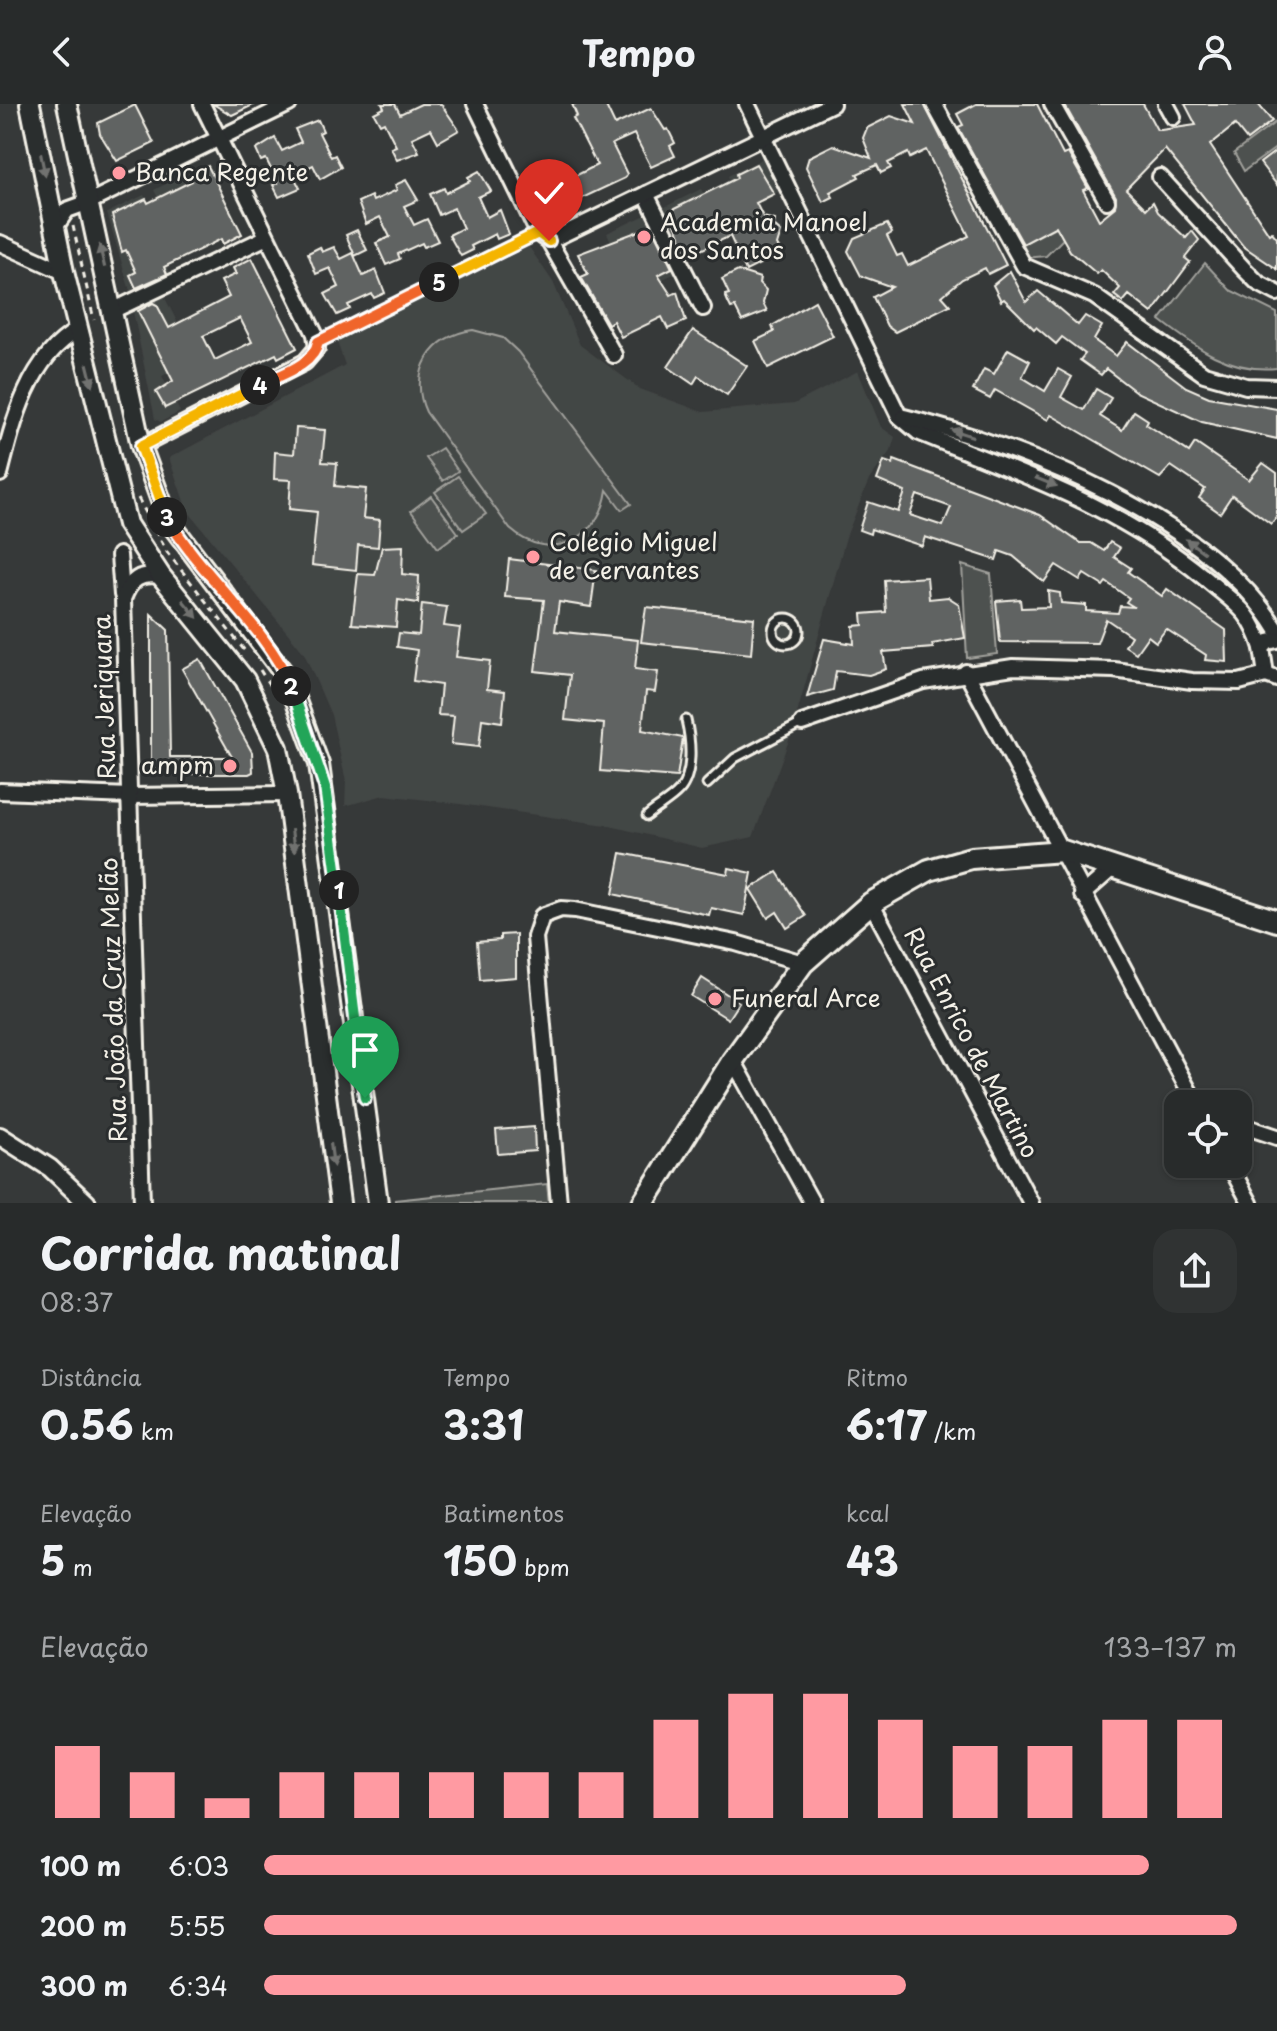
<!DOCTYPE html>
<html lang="pt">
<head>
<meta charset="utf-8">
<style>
  :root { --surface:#282b2b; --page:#303333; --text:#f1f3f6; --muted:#a5a7a9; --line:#444747; --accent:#ff9aa2 }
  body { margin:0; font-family:"Playpen Sans",sans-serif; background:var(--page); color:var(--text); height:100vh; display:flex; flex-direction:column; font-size:30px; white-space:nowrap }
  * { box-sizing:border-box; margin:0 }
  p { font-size:26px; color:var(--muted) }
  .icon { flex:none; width:44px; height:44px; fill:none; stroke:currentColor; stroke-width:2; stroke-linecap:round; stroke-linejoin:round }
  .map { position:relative; height:1099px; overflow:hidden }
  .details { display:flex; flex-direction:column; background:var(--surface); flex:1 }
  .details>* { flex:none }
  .tools { position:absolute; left:1164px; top:986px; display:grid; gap:16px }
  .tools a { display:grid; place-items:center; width:88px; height:88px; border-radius:16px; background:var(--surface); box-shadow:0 2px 6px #0004,0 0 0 2px var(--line); font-size:40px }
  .pin { position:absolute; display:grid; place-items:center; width:68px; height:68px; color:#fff; margin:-82px -34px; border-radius:50% 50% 50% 0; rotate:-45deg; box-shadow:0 0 8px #0007 }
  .pin .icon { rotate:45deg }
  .km { position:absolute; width:40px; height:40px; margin:-20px; border-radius:50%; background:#222; color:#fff; font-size:22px; line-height:40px; text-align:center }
  .round { display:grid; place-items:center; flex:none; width:84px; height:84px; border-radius:24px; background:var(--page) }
  .overview { display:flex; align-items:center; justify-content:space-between; height:136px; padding:0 40px }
  h1 { font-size:44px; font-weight:700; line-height:60px }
  .figures { display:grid; grid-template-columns:repeat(3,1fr); gap:12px; height:136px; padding:8px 40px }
  .figures div { display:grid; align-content:center }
  .figures b { font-size:40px; font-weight:700 }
  .figures small { font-size:22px; font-weight:400 }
  .figures p { font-size:22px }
  .chart { height:224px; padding:16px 40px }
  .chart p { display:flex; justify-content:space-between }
  .chart svg { width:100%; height:144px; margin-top:8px; stroke:var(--accent); stroke-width:6 }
  ul { padding:0 40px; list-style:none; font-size:26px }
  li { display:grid; grid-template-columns:128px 96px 1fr; align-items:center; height:60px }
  li i { height:20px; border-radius:10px; background:var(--accent) }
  header { display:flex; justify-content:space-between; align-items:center; height:104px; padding:0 40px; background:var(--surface); font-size:36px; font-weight:700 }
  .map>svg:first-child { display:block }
  .built { fill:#434645 }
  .green { fill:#4e514f; stroke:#a1a19c; stroke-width:2 }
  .building { fill:#616362; stroke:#f4f1e8; stroke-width:2; fill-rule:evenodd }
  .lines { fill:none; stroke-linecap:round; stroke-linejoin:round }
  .service-casing { stroke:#f4f1e8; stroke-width:13 }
  .minor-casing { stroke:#f4f1e8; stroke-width:20 }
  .tertiary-casing { stroke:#f4f1e8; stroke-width:22 }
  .secondary-casing { stroke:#f4f1e8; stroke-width:24 }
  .primary-casing { stroke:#f4f1e8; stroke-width:26 }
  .path { stroke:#f4f1e8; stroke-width:3; stroke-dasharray:6 6; stroke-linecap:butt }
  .service { stroke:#2a2d2e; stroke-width:7 }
  .minor { stroke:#2a2d2e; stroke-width:14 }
  .tertiary { stroke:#2a2d2e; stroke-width:16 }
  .secondary { stroke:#2a2d2e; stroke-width:18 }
  .primary { stroke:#2a2d2e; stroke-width:20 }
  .oneway { fill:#71726f }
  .split-1-casing { stroke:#fff; stroke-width:16 }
  .split-2-casing { stroke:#fff; stroke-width:16 }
  .split-3-casing { stroke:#fff; stroke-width:16 }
  .split-4-casing { stroke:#fff; stroke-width:16 }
  .split-5-casing { stroke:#fff; stroke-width:16 }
  .split-6-casing { stroke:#fff; stroke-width:16 }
  .split-1 { stroke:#22a559; stroke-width:10 }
  .split-2 { stroke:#22a559; stroke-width:10 }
  .split-3 { stroke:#f0652b; stroke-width:10 }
  .split-4 { stroke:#f5b400; stroke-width:10 }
  .split-5 { stroke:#f0652b; stroke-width:10 }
  .split-6 { stroke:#f5b400; stroke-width:10 }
  .poi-dot { fill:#ff9aa2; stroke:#2a2d2e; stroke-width:3 }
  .labels { text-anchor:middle; stroke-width:6; stroke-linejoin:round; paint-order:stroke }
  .poi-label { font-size:24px; fill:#f4f1e8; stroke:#2a2d2e; text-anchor:start }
  .street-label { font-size:24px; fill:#f4f1e8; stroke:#2a2d2e }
</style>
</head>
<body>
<header><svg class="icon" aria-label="back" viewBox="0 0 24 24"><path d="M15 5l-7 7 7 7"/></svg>Tempo<svg class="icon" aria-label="person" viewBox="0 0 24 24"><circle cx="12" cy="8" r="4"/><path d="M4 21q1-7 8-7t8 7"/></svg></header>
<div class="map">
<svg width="1277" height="1099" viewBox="0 0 1277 1099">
  <rect width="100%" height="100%" fill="#363939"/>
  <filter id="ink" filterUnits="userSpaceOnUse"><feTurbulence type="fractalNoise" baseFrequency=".0125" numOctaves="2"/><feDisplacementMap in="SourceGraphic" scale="16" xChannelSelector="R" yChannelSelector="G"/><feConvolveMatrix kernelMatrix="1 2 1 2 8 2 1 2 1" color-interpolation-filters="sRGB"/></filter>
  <g filter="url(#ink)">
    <g class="built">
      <polygon points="762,55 778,88 745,105 728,72"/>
      <polygon points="181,72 199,110 173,123 154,86"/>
      <polygon points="701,85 718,118 677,138 661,105"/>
      <polygon points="144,91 162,128 152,133 170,169 130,187 107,109"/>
      <polygon points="650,109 678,168 635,188 607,129"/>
      <polygon points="529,143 553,178 580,241 640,285 703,308 794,300 858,267 881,323 895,333 891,346 869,376 846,433 792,628 753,733 702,744 606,721 453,699 384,691 345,702 346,677 331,611 304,549 187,406 169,354 345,261 336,235"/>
      <polygon points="164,192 196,255 162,272 180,308 161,318 155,315 133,207"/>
    </g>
    <g class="green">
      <polygon points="1277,17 1277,43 1244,67 1234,49"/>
      <polygon points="1057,122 1063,135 1046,152 1024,154 1015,144"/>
      <path d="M1205 159 1230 186 1277 209V264C1230 269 1195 243 1160 216Z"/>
      <path d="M473 226 503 234 518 248 631 400 622 406 607 386C600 436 549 460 510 425L426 308C408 269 431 231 473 226Z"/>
      <polygon points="442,344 458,367 443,377 426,354"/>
      <polygon points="458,372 486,410 463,426 435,388"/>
      <polygon points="431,392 458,429 438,444 411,407"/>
      <polygon points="962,461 991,470 997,550 967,554"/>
      <polygon points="547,1080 549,1099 395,1099 395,1096"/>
    </g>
    <g class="building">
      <polygon points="213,0 255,0 232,11"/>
      <polygon points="382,0 395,0 400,10 421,0 441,0 459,26 438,38 431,25 412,34 419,48 397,56 391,44 396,42 384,18 380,20 374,9 384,4"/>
      <polygon points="572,0 605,0 615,21 651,4 665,26 668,25 675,39 670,42 675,52 651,63 634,30 612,40 627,70 625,74 559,105 551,89 563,83 561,79 597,61 573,14 577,12"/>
      <polygon points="905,0 924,0 1006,161 988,170 985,164 962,175 942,192 950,201 895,228 887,222 873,193 892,183 861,172 848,147 854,134 887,120 892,129 887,132 897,152 902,150 908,162 969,132 926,46 910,54 908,49 888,59 891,64 881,69 877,61 857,70 859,73 830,88 833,93 823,98 806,63 809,53 833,41 871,54 863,34 867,24 891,12 915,20"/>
      <polygon points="976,0 1037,0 1063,51 1068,49 1088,84 1083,86 1099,116 1115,103 1116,93 1064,0 1143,0 1157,26 1161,26 1196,21 1185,0 1258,0 1272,17 1247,36 1235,21 1210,41 1269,130 1272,128 1277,134 1277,165 1243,142 1165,45 1126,85 1146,105 1153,98 1158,108 1186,134 1192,127 1199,136 1185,154 1190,158 1152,209 1129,191 1123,198 1114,191 1120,184 1101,166 1097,170 1070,147 1056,122 1023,140 958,23 963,21 957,10"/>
      <polygon points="135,1 154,39 117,57 100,30 98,19"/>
      <polygon points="318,16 323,27 319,29 331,53 335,51 341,63 320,75 313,61 293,71 300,84 279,93 273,81 278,79 266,55 261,57 256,46 275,34 282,47 301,38 295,25"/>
      <polygon points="1277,46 1277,81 1260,59"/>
      <polygon points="756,60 774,90 756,99 763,113 775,116 774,122 781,128 777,141 782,149 746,167 730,132 688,152 670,107 737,74 736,70"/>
      <polygon points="208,62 242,130 223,140 221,135 164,163 167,170 136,184 130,171 136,168 126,146 122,148 112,111 146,95 148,99 192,77 189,72"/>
      <polygon points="479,67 491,87 478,93 487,113 500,106 509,130 497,135 495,130 471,142 473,146 461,152 449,131 463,124 454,104 439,111 430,90 444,84 446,89 470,77 468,73"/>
      <polygon points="406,76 418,96 404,102 414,121 427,115 438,137 424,143 422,139 398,150 400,155 386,161 376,139 390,133 380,113 366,120 358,98 371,92 373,97 397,86 395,81"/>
      <polygon points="644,125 646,129 655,130 672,164 658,171 671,191 677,188 686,217 668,225 662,213 621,233 613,217 608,220 581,173 588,170 578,150"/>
      <polygon points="357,126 367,146 355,152 346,131"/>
      <polygon points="320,143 322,148 334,143 341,155 353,149 363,172 376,166 385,189 374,194 372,190 348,201 350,205 337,211 325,190 339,183 330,164 316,170 308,149"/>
      <path d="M252 154 297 244 278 254 276 250 165 304 156 288 173 277 138 207 153 199 157 201 169 224 229 193 221 177 236 170 233 164ZM240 214 252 238 215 256 203 232Z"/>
      <polygon points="738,167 760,174 759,179 766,186 763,199 767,207 742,217 735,203 731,204 728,198 725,191 729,190 722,175"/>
      <polygon points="1010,167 1026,198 1038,187 1078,221 1085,212 1102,222 1094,236 1116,252 1127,238 1186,283 1209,293 1277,305 1277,335 1202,318 1136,288 1106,265 1101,271 1080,256 1085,250 1062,233 1056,240 1036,223 1034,225 1004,195 1001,197 993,181"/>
      <polygon points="815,197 833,232 768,264 755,237 774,228 772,222"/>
      <polygon points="693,226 747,262 727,291 698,272 693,280 668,263"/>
      <polygon points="1008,245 1030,257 1022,273 1045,287 1058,265 1072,273 1061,293 1084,306 1096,285 1111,294 1100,312 1122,326 1134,307 1148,316 1146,320 1189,348 1195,339 1249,376 1263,359 1277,369 1277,413 1271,420 1232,391 1220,409 1199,394 1205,385 1171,362 1160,374 1051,311 1048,316 995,286 990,295 973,286 984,265 994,270"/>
      <polygon points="296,324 325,326 322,358 337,359 335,382 366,385 363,414 380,416 378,443 358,441 356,466 312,461 317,408 289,405 291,376 274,375 275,348 294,350"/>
      <path d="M894 356 1040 411 1080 439H1091L1104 447 1110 438 1120 444 1114 453 1131 464 1128 468 1162 492 1167 485 1226 526 1227 558 1205 556 1206 551 1166 525 1156 538 1148 532 1136 549 1125 542 1131 532 1106 515 1097 539 1000 538 996 497 1020 495 1021 504 1049 503 1048 487 1060 489 1061 499 1086 501V507L1118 509 1120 502 1134 503 1126 498 1129 494 1106 478 1103 482 1084 470 1080 476 1056 461 1044 478 1013 452 999 447 996 456 925 433 922 442 871 425 870 430 859 426 868 398 898 408 905 388 877 376 884 357 893 360ZM917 391 951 403 943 422 910 411Z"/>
      <polygon points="403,442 402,470 419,472 418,499 398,496 396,523 352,520 358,470 375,471 382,443"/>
      <polygon points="509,455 596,466 591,503 559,498 555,527 638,536 635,565 658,568 655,588 646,587 642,626 683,634 677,673 600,667 604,620 565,616 570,571 535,567 544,496 505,493"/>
      <polygon points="927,473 929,495 948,493 959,500 965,534 932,540 933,544 883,548 886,565 869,571 836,567 833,586 807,593 824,535 854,540 853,522 863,521 862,510 886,508 884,476"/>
      <polygon points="422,500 447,503 444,522 460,524 456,553 490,557 487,585 505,587 502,618 482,615 479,643 451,640 454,612 438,611 441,581 413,577 417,546 397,543 399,529 419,531"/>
      <polygon points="646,503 754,514 751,550 641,538"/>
      <polygon points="151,510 168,526 170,653 232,653 182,565 200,555 252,648 253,668 249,670 159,670 151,661"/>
      <polygon points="621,749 728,770 729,764 752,769 744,811 711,804 709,811 613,790"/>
      <polygon points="777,768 806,812 787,824 777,808 768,814 750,785"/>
      <polygon points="516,830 516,873 480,876 477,838 500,836 500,831"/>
      <polygon points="702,874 739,898 728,915 691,892"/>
      <polygon points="534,1023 535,1047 498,1050 496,1026"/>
    </g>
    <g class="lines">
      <defs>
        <g id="service">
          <circle cx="786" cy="527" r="13"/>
          <polyline points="707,680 735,654 802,619"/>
          <path d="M647 712C657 703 670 697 679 687 694 670 691 637 686 616"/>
        </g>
        <g id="minor">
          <polyline points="475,0 538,129 549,137 614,251"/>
          <path d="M747 0 899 312 918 328C1022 371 1117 401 1206 475 1235 500 1250 505 1262 544"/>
          <polyline points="934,0 1024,162 1094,192 1204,270 1246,282 1277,283"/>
          <polyline points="1052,0 1107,97"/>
          <polyline points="1166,0 1173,13"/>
          <polyline points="1160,73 1244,165 1258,179 1277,189"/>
          <polyline points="646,90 703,204"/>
          <polyline points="56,122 67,106 89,98 289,0"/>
          <polyline points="549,137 832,0"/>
          <polyline points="0,139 64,168"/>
          <polyline points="114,206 265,134"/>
          <path d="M904 313C1025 343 1209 415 1277 526"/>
          <polyline points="141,342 305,258 317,244 315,230 202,0"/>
          <path d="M0 370C13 318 29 253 78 226"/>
          <polyline points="119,451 122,491"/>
          <polyline points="966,568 1196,1000"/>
          <polyline points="1266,571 1262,544 1268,538 1277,536"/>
          <polyline points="802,619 923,577 1013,563 1114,566 1192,577 1239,578 1266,571 1277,575"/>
          <polyline points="0,687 130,692 287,690"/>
          <polyline points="1082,791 1115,762"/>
          <polyline points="871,799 1031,1099"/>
          <polyline points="733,956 812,1099"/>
          <polyline points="1238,1020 1277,1033"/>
          <polyline points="1229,1060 1250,1099"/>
          <path d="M142 1099 123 495C131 475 139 469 161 472"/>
          <polyline points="559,1099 535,833 542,812 561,805 575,806 736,839 803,859"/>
        </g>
        <polyline id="tertiary" points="0,1032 50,1064 87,1099"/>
        <g id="secondary">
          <polyline points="30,0 64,168 127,420 161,472 245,576 278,644 287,690 340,1099"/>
          <polyline points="67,0 141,342 168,416 288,575 319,660 378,1099"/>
        </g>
        <polyline id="primary" points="643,1099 733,956 803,859 871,799 929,766 971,754 1063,747 1277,817"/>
      </defs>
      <use href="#service" class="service-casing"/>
      <use href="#minor" class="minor-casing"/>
      <use href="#tertiary" class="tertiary-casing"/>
      <use href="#secondary" class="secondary-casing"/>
      <use href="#primary" class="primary-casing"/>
      <g class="path">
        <polyline points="73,122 94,216"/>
        <polyline points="328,233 526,135"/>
        <polyline points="138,394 167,448 245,547"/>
        <polyline points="260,566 275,590"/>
      </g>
      <use href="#service" class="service"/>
      <use href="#minor" class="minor"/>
      <use href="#tertiary" class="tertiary"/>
      <use href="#secondary" class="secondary"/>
      <use href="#primary" class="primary"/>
    </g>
    <defs><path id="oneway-solid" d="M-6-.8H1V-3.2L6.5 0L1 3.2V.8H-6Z" transform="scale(2)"/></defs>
    <g class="oneway">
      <use href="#oneway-solid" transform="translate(43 61) rotate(78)"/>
      <use href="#oneway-solid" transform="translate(102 152) rotate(-103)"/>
      <use href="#oneway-solid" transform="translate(90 271) rotate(76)"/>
      <use href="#oneway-solid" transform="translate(962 329) rotate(-162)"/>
      <use href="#oneway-solid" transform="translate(1046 378) rotate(22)"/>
      <use href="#oneway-solid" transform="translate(1195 442) rotate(-144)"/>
      <use href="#oneway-solid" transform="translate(190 505) rotate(50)"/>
      <use href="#oneway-solid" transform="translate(293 737) rotate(83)"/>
      <use href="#oneway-solid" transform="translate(332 1051) rotate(83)"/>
    </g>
  </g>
  <g class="lines" filter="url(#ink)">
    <defs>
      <polyline id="split-1" points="339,786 365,994"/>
      <polyline id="split-2" points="291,582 325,683 339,786"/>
      <path id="split-3" d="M167 413C201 472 265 521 291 582"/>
      <polyline id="split-4" points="167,413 141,342 260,281"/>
      <path id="split-5" d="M260 281C279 271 314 262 318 238L439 178"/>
      <polyline id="split-6" points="439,178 538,129 549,137"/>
    </defs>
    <use href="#split-1" class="split-1-casing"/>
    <use href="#split-2" class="split-2-casing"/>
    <use href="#split-3" class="split-3-casing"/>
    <use href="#split-4" class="split-4-casing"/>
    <use href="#split-5" class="split-5-casing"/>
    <use href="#split-6" class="split-6-casing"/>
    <use href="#split-1" class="split-1"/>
    <use href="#split-2" class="split-2"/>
    <use href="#split-3" class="split-3"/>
    <use href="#split-4" class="split-4"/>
    <use href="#split-5" class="split-5"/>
    <use href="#split-6" class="split-6"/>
  </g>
  <g class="poi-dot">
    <circle cx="119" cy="69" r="8"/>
    <circle cx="644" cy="133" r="8"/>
    <circle cx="533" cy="453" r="8"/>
    <circle cx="230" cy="662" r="8"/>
    <circle cx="715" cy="895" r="8"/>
  </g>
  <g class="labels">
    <g class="poi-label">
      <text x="135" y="77">Banca Regente</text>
      <text x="660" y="127">Academia Manoel<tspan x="660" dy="28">dos Santos</tspan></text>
      <text x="549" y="447">Colégio Miguel<tspan x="549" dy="28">de Cervantes</tspan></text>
      <text x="214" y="670" text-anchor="end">ampm</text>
      <text x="731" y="903">Funeral Arce</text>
    </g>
    <g class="street-label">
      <text transform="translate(105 593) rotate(-92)" y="8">Rua Jeriquara</text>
      <text transform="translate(114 896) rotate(-92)" y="8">Rua João da Cruz Melão</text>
      <text transform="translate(971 939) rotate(62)" y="8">Rua Enrico de Martino</text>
    </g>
  </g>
</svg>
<div class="tools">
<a><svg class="icon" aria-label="locate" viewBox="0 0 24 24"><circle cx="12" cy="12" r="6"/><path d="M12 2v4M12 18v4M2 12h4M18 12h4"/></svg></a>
</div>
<div class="pin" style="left:365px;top:994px;background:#1e9e55"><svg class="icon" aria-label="arrive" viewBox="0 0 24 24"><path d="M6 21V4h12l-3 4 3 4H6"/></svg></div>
<div class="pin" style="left:549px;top:137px;background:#d93025"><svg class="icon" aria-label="check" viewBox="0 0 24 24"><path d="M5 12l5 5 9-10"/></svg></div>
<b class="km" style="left:339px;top:786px">1</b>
<b class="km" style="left:291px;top:582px">2</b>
<b class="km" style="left:167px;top:413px">3</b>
<b class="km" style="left:260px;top:281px">4</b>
<b class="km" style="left:439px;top:178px">5</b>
</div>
<section class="details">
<div class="overview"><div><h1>Corrida matinal</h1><p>08:37</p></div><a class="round"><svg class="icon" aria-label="share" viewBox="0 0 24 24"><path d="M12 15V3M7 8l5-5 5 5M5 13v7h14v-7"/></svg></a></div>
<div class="figures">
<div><p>Distância</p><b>0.56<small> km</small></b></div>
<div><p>Tempo</p><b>3:31</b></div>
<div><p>Ritmo</p><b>6:17<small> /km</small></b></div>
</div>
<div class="figures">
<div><p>Elevação</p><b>5<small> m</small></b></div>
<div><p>Batimentos</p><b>150<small> bpm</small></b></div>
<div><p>kcal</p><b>43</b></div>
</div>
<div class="chart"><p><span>Elevação</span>133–137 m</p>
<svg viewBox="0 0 160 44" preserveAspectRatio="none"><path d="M5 44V22M15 44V30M25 44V38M35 44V30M45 44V30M55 44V30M65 44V30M75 44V30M85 44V14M95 44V6M105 44V6M115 44V14M125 44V22M135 44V22M145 44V14M155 44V14"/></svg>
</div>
<ul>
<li><b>100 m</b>6:03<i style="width:91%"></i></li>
<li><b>200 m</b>5:55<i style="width:100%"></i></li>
<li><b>300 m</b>6:34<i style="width:66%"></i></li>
</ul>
</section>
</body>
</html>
